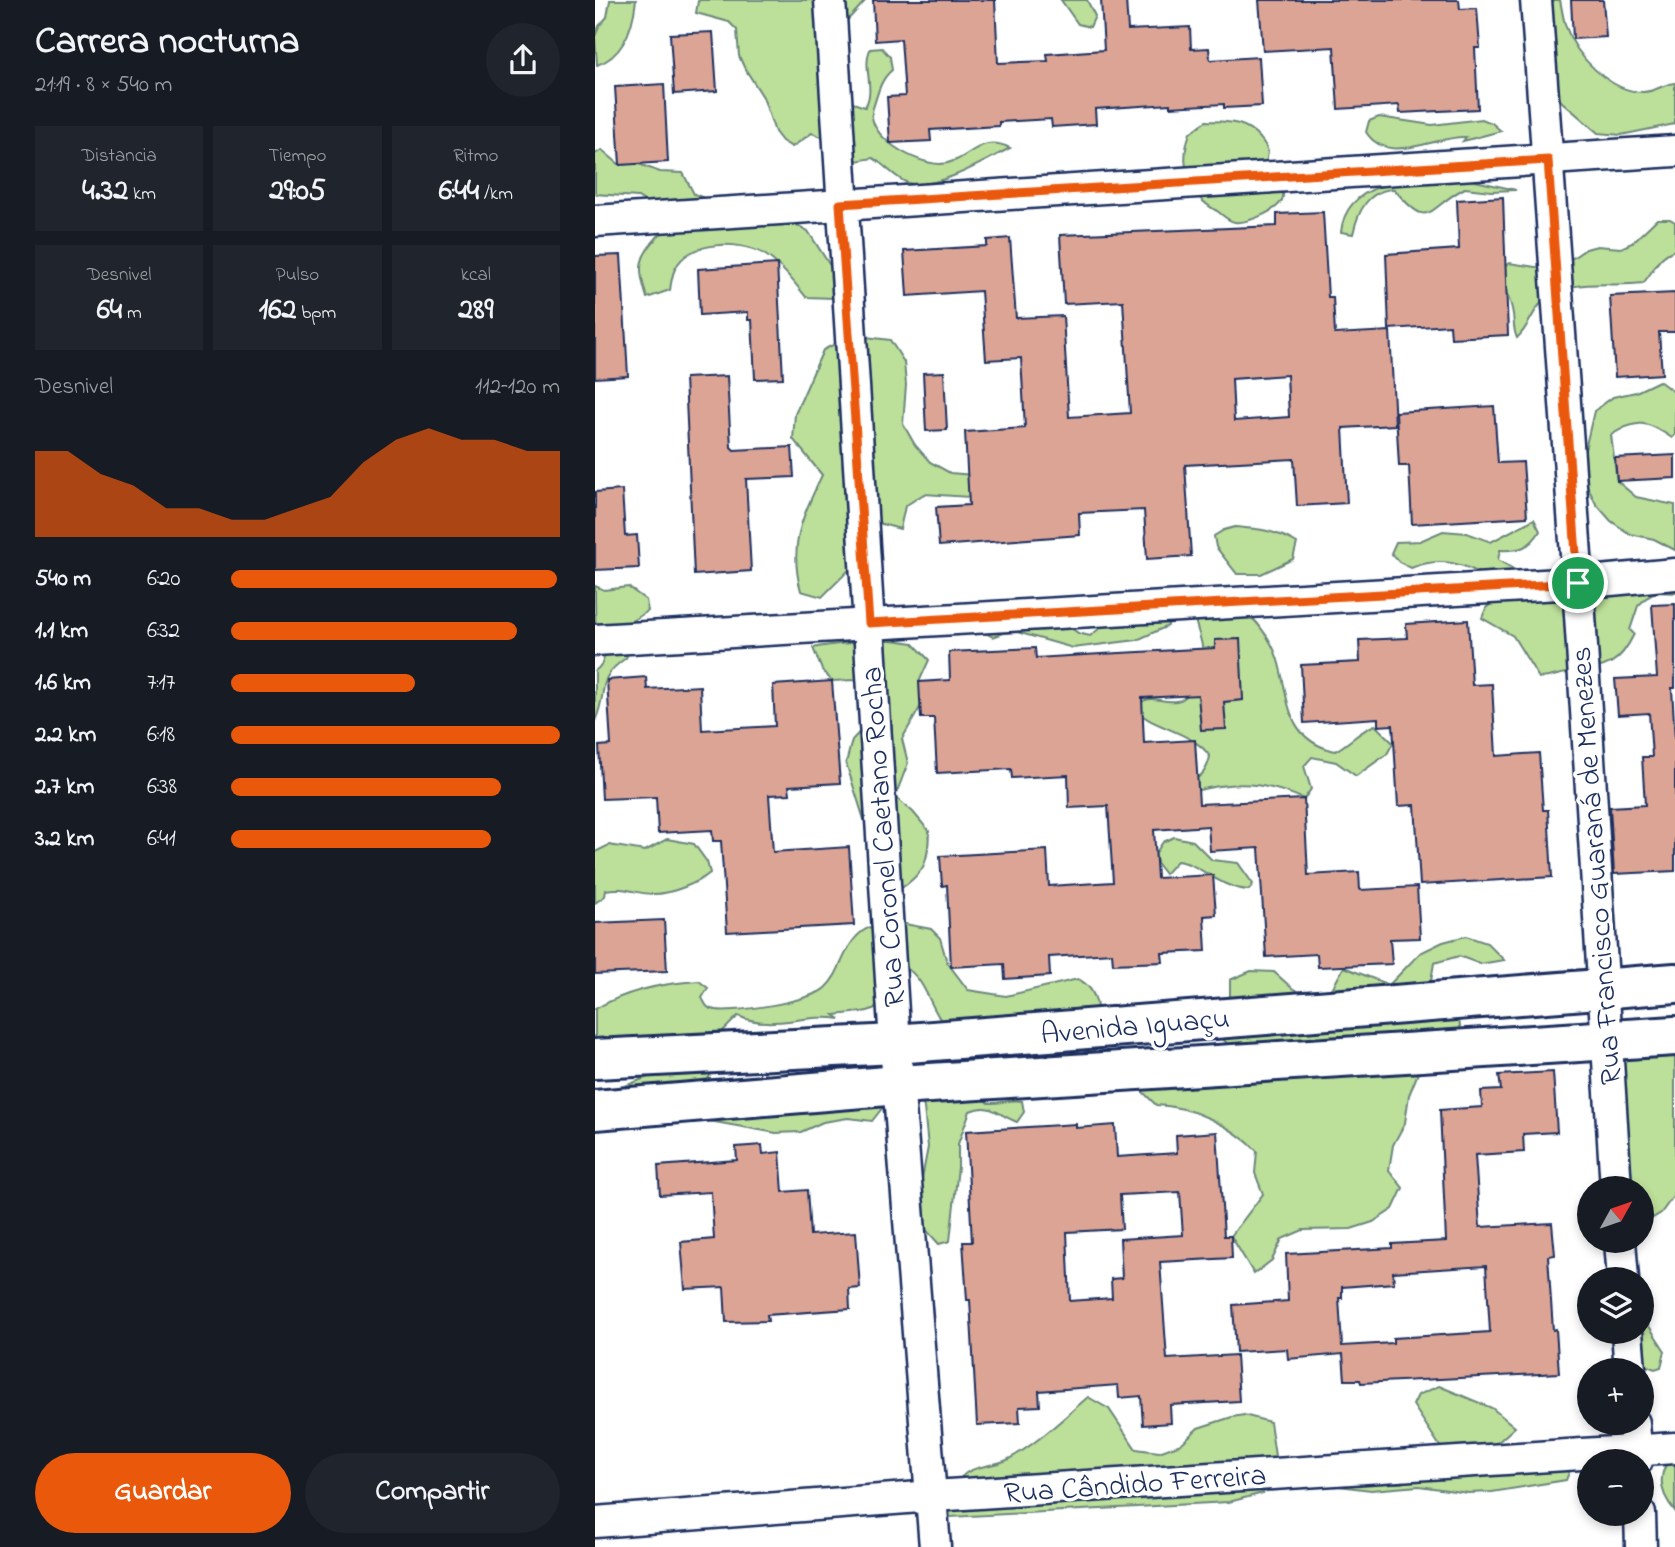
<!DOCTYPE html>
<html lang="es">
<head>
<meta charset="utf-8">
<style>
  :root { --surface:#171b24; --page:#20242c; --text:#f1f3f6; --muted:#9ea1a6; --accent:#ea580c }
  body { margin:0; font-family:"Indie Flower",sans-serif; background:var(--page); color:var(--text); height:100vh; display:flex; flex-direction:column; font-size:26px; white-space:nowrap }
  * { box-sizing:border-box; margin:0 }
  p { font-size:23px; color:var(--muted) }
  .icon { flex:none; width:38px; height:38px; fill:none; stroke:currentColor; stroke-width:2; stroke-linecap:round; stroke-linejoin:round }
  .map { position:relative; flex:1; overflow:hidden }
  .drawer { display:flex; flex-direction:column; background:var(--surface); width:595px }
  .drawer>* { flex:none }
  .needle { width:46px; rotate:50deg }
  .buttons { position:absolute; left:982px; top:1176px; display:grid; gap:14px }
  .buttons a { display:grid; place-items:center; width:77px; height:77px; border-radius:50%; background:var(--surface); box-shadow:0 4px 10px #0003; font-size:35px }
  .pin { position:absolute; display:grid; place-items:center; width:60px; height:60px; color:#fff; margin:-30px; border:4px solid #fff; border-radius:50%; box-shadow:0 2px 7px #0007 }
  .round { display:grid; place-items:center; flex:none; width:74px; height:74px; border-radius:37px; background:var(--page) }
  .summary { display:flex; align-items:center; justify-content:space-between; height:119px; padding:0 35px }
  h1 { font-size:38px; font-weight:800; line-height:52px }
  .metrics { display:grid; grid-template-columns:repeat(3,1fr); gap:10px; height:119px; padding:7px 35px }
  .metrics div { display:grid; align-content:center; border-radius:0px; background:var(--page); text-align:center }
  .metrics b { font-size:30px; font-weight:800 }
  .metrics small { font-size:19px; font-weight:400 }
  .metrics p { font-size:19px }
  .chart { height:196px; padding:14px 35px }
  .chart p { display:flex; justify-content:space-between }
  .chart svg { width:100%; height:126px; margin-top:7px; fill:var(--accent); opacity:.7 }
  .button { display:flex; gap:14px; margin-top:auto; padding:14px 35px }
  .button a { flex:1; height:80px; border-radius:42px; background:var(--accent); color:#fff; font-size:28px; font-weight:800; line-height:80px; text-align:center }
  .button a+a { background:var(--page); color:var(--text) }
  ul { padding:0 35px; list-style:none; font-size:23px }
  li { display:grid; grid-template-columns:112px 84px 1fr; align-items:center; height:52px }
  li i { height:18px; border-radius:9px; background:var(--accent) }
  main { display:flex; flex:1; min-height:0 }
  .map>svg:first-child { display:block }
  .green { fill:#bcdf99; stroke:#6c877c; stroke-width:2 }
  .building { fill:#dca494; stroke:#1b2f5e; stroke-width:2; fill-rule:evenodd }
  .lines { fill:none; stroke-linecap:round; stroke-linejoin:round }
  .street-casing { stroke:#1b2f5e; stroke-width:35 }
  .secondary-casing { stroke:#1b2f5e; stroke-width:44 }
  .street { stroke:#fff; stroke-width:30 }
  .secondary { stroke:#fff; stroke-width:38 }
  .route-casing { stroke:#fff; stroke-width:14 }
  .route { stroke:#ea580c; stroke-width:9 }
  .labels { text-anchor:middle; stroke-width:7; stroke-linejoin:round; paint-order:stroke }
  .street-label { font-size:30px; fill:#1b2f5e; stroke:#fff }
</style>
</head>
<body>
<main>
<section class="drawer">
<div class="summary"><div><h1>Carrera nocturna</h1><p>21:19 · 8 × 540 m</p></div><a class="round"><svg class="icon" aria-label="share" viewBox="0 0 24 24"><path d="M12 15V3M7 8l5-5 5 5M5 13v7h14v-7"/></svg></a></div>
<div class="metrics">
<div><p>Distancia</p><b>4.32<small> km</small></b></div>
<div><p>Tiempo</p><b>29:05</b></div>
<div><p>Ritmo</p><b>6:44<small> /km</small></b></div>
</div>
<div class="metrics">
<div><p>Desnivel</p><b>64<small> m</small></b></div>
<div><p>Pulso</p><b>162<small> bpm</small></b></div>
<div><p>kcal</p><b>289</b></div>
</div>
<div class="chart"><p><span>Desnivel</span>112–120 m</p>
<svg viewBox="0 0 160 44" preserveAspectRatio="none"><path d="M0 44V14L10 14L20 22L30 26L40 34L50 34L60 38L70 38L80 34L90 30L100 18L110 10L120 6L130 10L140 10L150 14L160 14V44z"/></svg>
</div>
<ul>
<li><b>540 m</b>6:20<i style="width:99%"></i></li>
<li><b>1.1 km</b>6:32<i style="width:87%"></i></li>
<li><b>1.6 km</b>7:17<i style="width:56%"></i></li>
<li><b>2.2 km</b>6:18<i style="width:100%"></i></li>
<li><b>2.7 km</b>6:38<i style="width:82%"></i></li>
<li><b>3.2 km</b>6:41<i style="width:79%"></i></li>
</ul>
<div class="button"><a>Guardar</a><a>Compartir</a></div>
</section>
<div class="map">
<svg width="1080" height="1547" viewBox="0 0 1080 1547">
  <rect width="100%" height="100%" fill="#fff"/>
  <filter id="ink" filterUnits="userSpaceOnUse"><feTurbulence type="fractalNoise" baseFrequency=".0143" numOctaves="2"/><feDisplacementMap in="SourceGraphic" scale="14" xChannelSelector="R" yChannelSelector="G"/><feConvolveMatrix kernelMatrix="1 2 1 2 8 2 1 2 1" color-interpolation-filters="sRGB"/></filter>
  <g filter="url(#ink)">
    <g class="green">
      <path d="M15 0H41C38 27 29 56 2 65L0 37 4 26 12 17Z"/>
      <path d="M106 0H271L249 24 256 83 250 93 258 103 270 107C281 88 267 69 275 49L287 48 295 57 297 70C285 80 283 93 278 108 269 136 321 164 345 164 374 163 383 132 415 148 392 160 340 191 313 183 301 179 290 165 278 158L255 162 229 138 217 133 197 147 187 141 180 132 168 97 149 67 144 56 142 30 134 22 101 13 103 1Z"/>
      <polygon points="466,0 492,0 500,16 495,27 483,24"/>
      <path d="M945 0H965C967 9 968 19 971 27 981 56 1015 92 1048 92 1060 92 1068 84 1080 83V124L1026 135 1003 133 966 101 955 80Z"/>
      <path d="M784 117 837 125 887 119 897 123 906 131 868 141 871 137C841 135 793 167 771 132L774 121Z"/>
      <path d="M611 121C632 122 650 120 665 138 668 142 672 146 673 152 673 155 671 159 672 162 674 174 689 183 688 196 688 209 652 224 640 222 633 221 628 215 622 211 592 195 584 164 595 133Z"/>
      <path d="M7 150 25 165 41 163 65 172 88 173 99 194 122 203 193 220 213 231 241 275 238 298 211 297C199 282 186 265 169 254 145 240 94 240 80 269 77 275 76 283 75 290L52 298C42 265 43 258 66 233L63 210 43 197 0 194V154Z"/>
      <path d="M871 179 921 190 896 191 870 188C831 208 836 233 799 189 773 190 763 211 758 234L746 232C752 174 827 180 871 179Z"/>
      <path d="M1062 219H1075L1080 222V250C1062 256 1060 270 1048 283 1016 288 972 276 947 302 937 312 934 327 922 338 917 327 920 320 917 309 914 294 905 286 905 270L914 263 960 270 991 249 1002 246 1026 248 1037 243Z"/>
      <path d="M271 337 295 340 309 362 311 385 308 424 320 445 335 462 355 473 378 475 374 497 329 494 310 506 305 529 283 523 260 564 227 597 206 591C193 544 208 516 227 475L198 439 200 414 228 350 248 340Z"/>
      <path d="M1064 381 1080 393V435L1077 438C1051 421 1043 418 1016 435L1022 481 1041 497 1080 505V550L1059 539 1035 534 1016 521 1001 504 990 482 988 458 999 411 1018 397 1041 392Z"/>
      <path d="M939 519 945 531C935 548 924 551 905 550L903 560 922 571 949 598 975 603 997 601 1015 586 1080 562V593L1062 592 1051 598 1043 606 1035 630 1039 634C1022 670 1007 667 971 673 961 675 954 678 944 678L918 636 887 618 891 608 899 601 897 581C871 563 845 556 816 568L804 562 796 553 801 542 825 541 848 531 872 533 896 542Z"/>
      <path d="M640 527C663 529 681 530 702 543L698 559 666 574H642L621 547 619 536 629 530Z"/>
      <path d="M0 586 9 590 33 587 51 600 53 611 32 624 35 647 31 658C0 679 14 689 0 721V671C17 657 6 647 1 631 0 619 0 599 0 586Z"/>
      <polygon points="572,613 573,626 542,640 478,648 422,632 409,633 398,637 388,632 472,625 483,633 495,636 514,621"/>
      <path d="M599 615C613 615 642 612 653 616 660 619 664 625 668 631 702 673 675 736 740 751 755 743 764 731 780 725L798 743 792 754 761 776 741 762 717 757 709 766 716 789 709 799C670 782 640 780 600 791L592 783C606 777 611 773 615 757 600 731 553 728 539 707 557 692 562 703 581 701 597 700 609 666 608 652 607 640 601 627 599 615Z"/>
      <path d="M290 639 318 643 334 660 324 682 331 697 307 739 313 763 300 797 318 812 334 831C333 863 331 871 304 890L274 851 272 829 251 763 257 740 272 724 274 699 260 680 237 681 227 670 218 648C242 642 265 644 290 639Z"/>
      <path d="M579 837 598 841 617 860 643 863 658 884 654 890C623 888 605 863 582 861L570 874 563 865 560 854 568 842Z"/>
      <path d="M72 839 99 844 112 862 115 873C103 883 76 894 59 894 42 894 28 886 11 890L10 896 0 903V852L14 845 50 851Z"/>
      <path d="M310 924 336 929 345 938 352 962 373 990 411 996 483 979C511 993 502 1028 498 1055L486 1057 473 1054 385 1095 393 1103C406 1104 414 1099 427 1101L429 1112 422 1122C403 1115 396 1102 375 1111L363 1144V1167L355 1241 344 1244 324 1222 326 1184 333 1147 329 1108 317 1067 322 1056 350 1026C334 1007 332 981 310 967L298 968C282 1017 287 1009 239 1015L245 1019C210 1013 177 1031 143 1016L126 1033 116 1038 0 1062V1009C33 990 67 983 104 981L113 988 107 998C110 1002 110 1007 116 1009 133 1015 216 1001 230 988 247 973 248 945 268 931 279 923 297 925 310 924Z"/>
      <path d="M871 936 892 943 909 960 885 964 864 956 839 963 835 987C863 1006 867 1016 866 1049L823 1073 814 1095 810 1123 798 1145 794 1170 808 1188 798 1209 778 1222 756 1229 708 1230 687 1239 677 1260 659 1274 636 1236 668 1194 660 1173 662 1151C637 1126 597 1106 561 1105L545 1089 564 1079 644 1057 629 1040 607 1032 635 1002V980L656 971 679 972 697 988 717 1000 738 987 749 967 794 985 825 953 848 942Z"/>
      <polygon points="1080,1043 1080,1194 1066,1213 1056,1219 1047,1213 1046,1188 1030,1188 1025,1061 1033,1052"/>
      <polygon points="63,1073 116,1074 113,1079 292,1102 277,1121 253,1118 228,1122 206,1132 181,1133 75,1114 0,1092 30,1086"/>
      <polygon points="1047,1283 1051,1295 1050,1320 1070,1351 1066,1367 1060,1369 1047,1364"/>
      <polygon points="844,1386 897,1408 920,1427 892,1452 966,1464 975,1470 971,1480 897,1492 873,1493 824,1486 776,1490 727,1484 806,1483 818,1479 848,1451 818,1405 823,1395"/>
      <path d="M493 1397 514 1409 541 1449 564 1452 586 1444 603 1428 637 1417 649 1415 675 1422 680 1456 693 1473 668 1493 634 1502 355 1517C354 1503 358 1482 371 1473 382 1465 399 1466 412 1460 442 1444 467 1419 493 1397Z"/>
      <path d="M1080 1453V1511C1063 1491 1061 1472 1080 1453Z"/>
    </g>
    <g class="building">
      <polygon points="278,0 400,0 403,63 453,61 452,54 509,50 506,0 531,0 533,30 595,27 596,49 614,48 615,60 664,57 667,106 629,108 629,104 575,107 575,104 500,109 501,124 457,127 456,119 404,122 404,126 335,130 336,141 295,143 292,97 310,96 306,39 280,41"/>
      <polygon points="664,0 864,0 865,9 882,8 885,48 880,48 883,109 805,113 804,105 743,109 739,47 668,51"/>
      <polygon points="976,0 1008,0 1011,37 978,39"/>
      <polygon points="118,32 122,91 79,94 75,34"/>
      <polygon points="69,84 73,162 25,165 20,87"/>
      <polygon points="908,197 913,335 856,338 855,325 794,329 791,254 864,249 862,200"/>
      <path d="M728 212 733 297H738L740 334 795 331 800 425 748 428 752 503 702 506 699 459 590 465 596 556 552 559 549 510 484 513 485 535 344 546 341 507 374 505 370 432 430 428 426 358 391 360 386 291 312 296 309 251 392 246V240L415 238 421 318 468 316 474 417 535 413 528 301 469 304 465 235 682 226V214ZM692 375 694 417 639 421 637 379Z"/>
      <polygon points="26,255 33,376 0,378 0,256"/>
      <polygon points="182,264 188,378 160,379 157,320 153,320 153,312 105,315 103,269"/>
      <polygon points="1080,293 1080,332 1064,332 1067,374 1020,377 1015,296"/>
      <polygon points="349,372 352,430 331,431 328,373"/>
      <polygon points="132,376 136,447 139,450 197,447 199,477 151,479 156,571 99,575 90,378"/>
      <polygon points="899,406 903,463 928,462 932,517 817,524 814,466 804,466 801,412"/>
      <polygon points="1080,455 1080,478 1022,481 1020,458"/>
      <polygon points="27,490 30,536 42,535 44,568 0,570 0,492"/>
      <polygon points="1080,604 1080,688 1077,688 1080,740 1080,871 1019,874 1015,807 1050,805 1047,757 1057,757 1054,713 1023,715 1020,679 1062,677 1057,605"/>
      <polygon points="873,620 877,685 897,684 901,756 944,753 948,810 953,810 957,877 825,885 820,805 803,806 798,725 783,726 783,718 709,723 706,665 765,662 764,640 812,638 811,624"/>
      <polygon points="645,639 648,700 629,702 631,729 606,730 603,695 547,698 549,743 600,740 604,804 709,799 713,875 764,872 765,890 822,887 825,938 795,939 797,964 723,967 722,954 671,957 664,848 615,851 613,826 559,830 562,878 618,875 621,915 609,916 611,951 567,953 568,962 518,964 517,953 454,957 455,976 410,979 409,964 356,967 352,885 347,886 345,856 452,850 454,886 518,882 513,806 474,808 473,775 417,778 416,769 342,773 339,718 326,718 324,682 355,680 354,652 440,648 441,658 506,654 620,648 620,640"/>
      <polygon points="51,677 52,689 105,686 107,730 180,726 178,685 237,681 245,783 194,786 195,794 174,795 178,852 254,847 259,925 132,932 126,841 118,841 117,830 63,833 61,797 7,799 4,746 16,745 12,680"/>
      <polygon points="69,920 72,971 0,974 0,923"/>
      <path d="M958 1072 962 1132 928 1134 929 1152 880 1155 885 1227 957 1223 960 1255 953 1256 958 1330 961 1329 964 1373 766 1383 765 1380H750L748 1354 693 1359 692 1349 641 1352 638 1305 693 1301 691 1254 797 1248V1244L851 1241 845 1110 887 1107 886 1091 906 1090 904 1075ZM891 1266 895 1332 798 1338V1343L747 1346 744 1298H747V1287L799 1283 798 1272Z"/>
      <path d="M481 1124V1128L520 1125 522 1157 582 1153 581 1135 622 1132 629 1236H636L637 1258 565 1262 572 1359 641 1355 644 1401 575 1405 576 1423 548 1425 546 1396 524 1398 523 1385 444 1391 445 1406 424 1407 425 1423 382 1425 375 1300H372L368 1242H377L371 1131ZM585 1192 588 1235 525 1239 527 1278 516 1279 517 1298 475 1301 472 1232 527 1229 525 1195Z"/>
      <polygon points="167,1145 168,1154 185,1152 188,1192 212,1190 215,1235 261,1232 265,1288 254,1289 255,1309 172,1315 173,1321 131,1322 129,1287 90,1289 86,1242 119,1239 116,1192 65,1195 63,1166 142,1160 141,1147"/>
    </g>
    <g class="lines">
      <defs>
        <g id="street">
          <polyline points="235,0 300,1044 340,1547"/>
          <polyline points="941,0 983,583 1021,1188"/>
          <polyline points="0,221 1080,151"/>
          <polyline points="0,640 983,583 1080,574"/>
          <polyline points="1025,1241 1028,1279"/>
          <polyline points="1032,1332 1035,1370"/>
          <polyline points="1039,1423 1042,1461"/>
          <polyline points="1045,1514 1046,1547"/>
          <polyline points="0,1522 338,1496 1080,1448"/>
        </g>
        <g id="secondary">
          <polyline points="0,1059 300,1044 1080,983"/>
          <polyline points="0,1110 304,1085 1080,1036"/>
        </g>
      </defs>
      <use href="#street" class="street-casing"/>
      <use href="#secondary" class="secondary-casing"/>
      <use href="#street" class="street"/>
      <use href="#secondary" class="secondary"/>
    </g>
  </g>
  <g class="lines" filter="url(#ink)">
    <defs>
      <polygon id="route" points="953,160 983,583 274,623 245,204"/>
    </defs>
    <use href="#route" class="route-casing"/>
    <use href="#route" class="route"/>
  </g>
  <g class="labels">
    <g class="street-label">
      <text transform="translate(287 837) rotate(-94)" y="10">Rua Coronel Caetano Rocha</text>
      <text transform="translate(1000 866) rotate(-94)" y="10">Rua Francisco Guaraná de Menezes</text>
      <text transform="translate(540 1025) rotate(-5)" y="10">Avenida Iguaçu</text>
      <text transform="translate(540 1483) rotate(-4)" y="10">Rua Cândido Ferreira</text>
    </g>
  </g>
</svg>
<div class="buttons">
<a><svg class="needle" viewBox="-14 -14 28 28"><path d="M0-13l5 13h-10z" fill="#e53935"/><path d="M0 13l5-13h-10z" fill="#9ea1a6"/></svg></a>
<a><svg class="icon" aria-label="layers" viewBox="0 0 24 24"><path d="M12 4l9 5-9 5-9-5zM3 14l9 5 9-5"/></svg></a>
<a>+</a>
<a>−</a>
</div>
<div class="pin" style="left:983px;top:583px;background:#1e9e55"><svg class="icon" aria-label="arrive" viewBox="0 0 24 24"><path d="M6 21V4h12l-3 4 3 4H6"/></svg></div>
</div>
</main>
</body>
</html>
